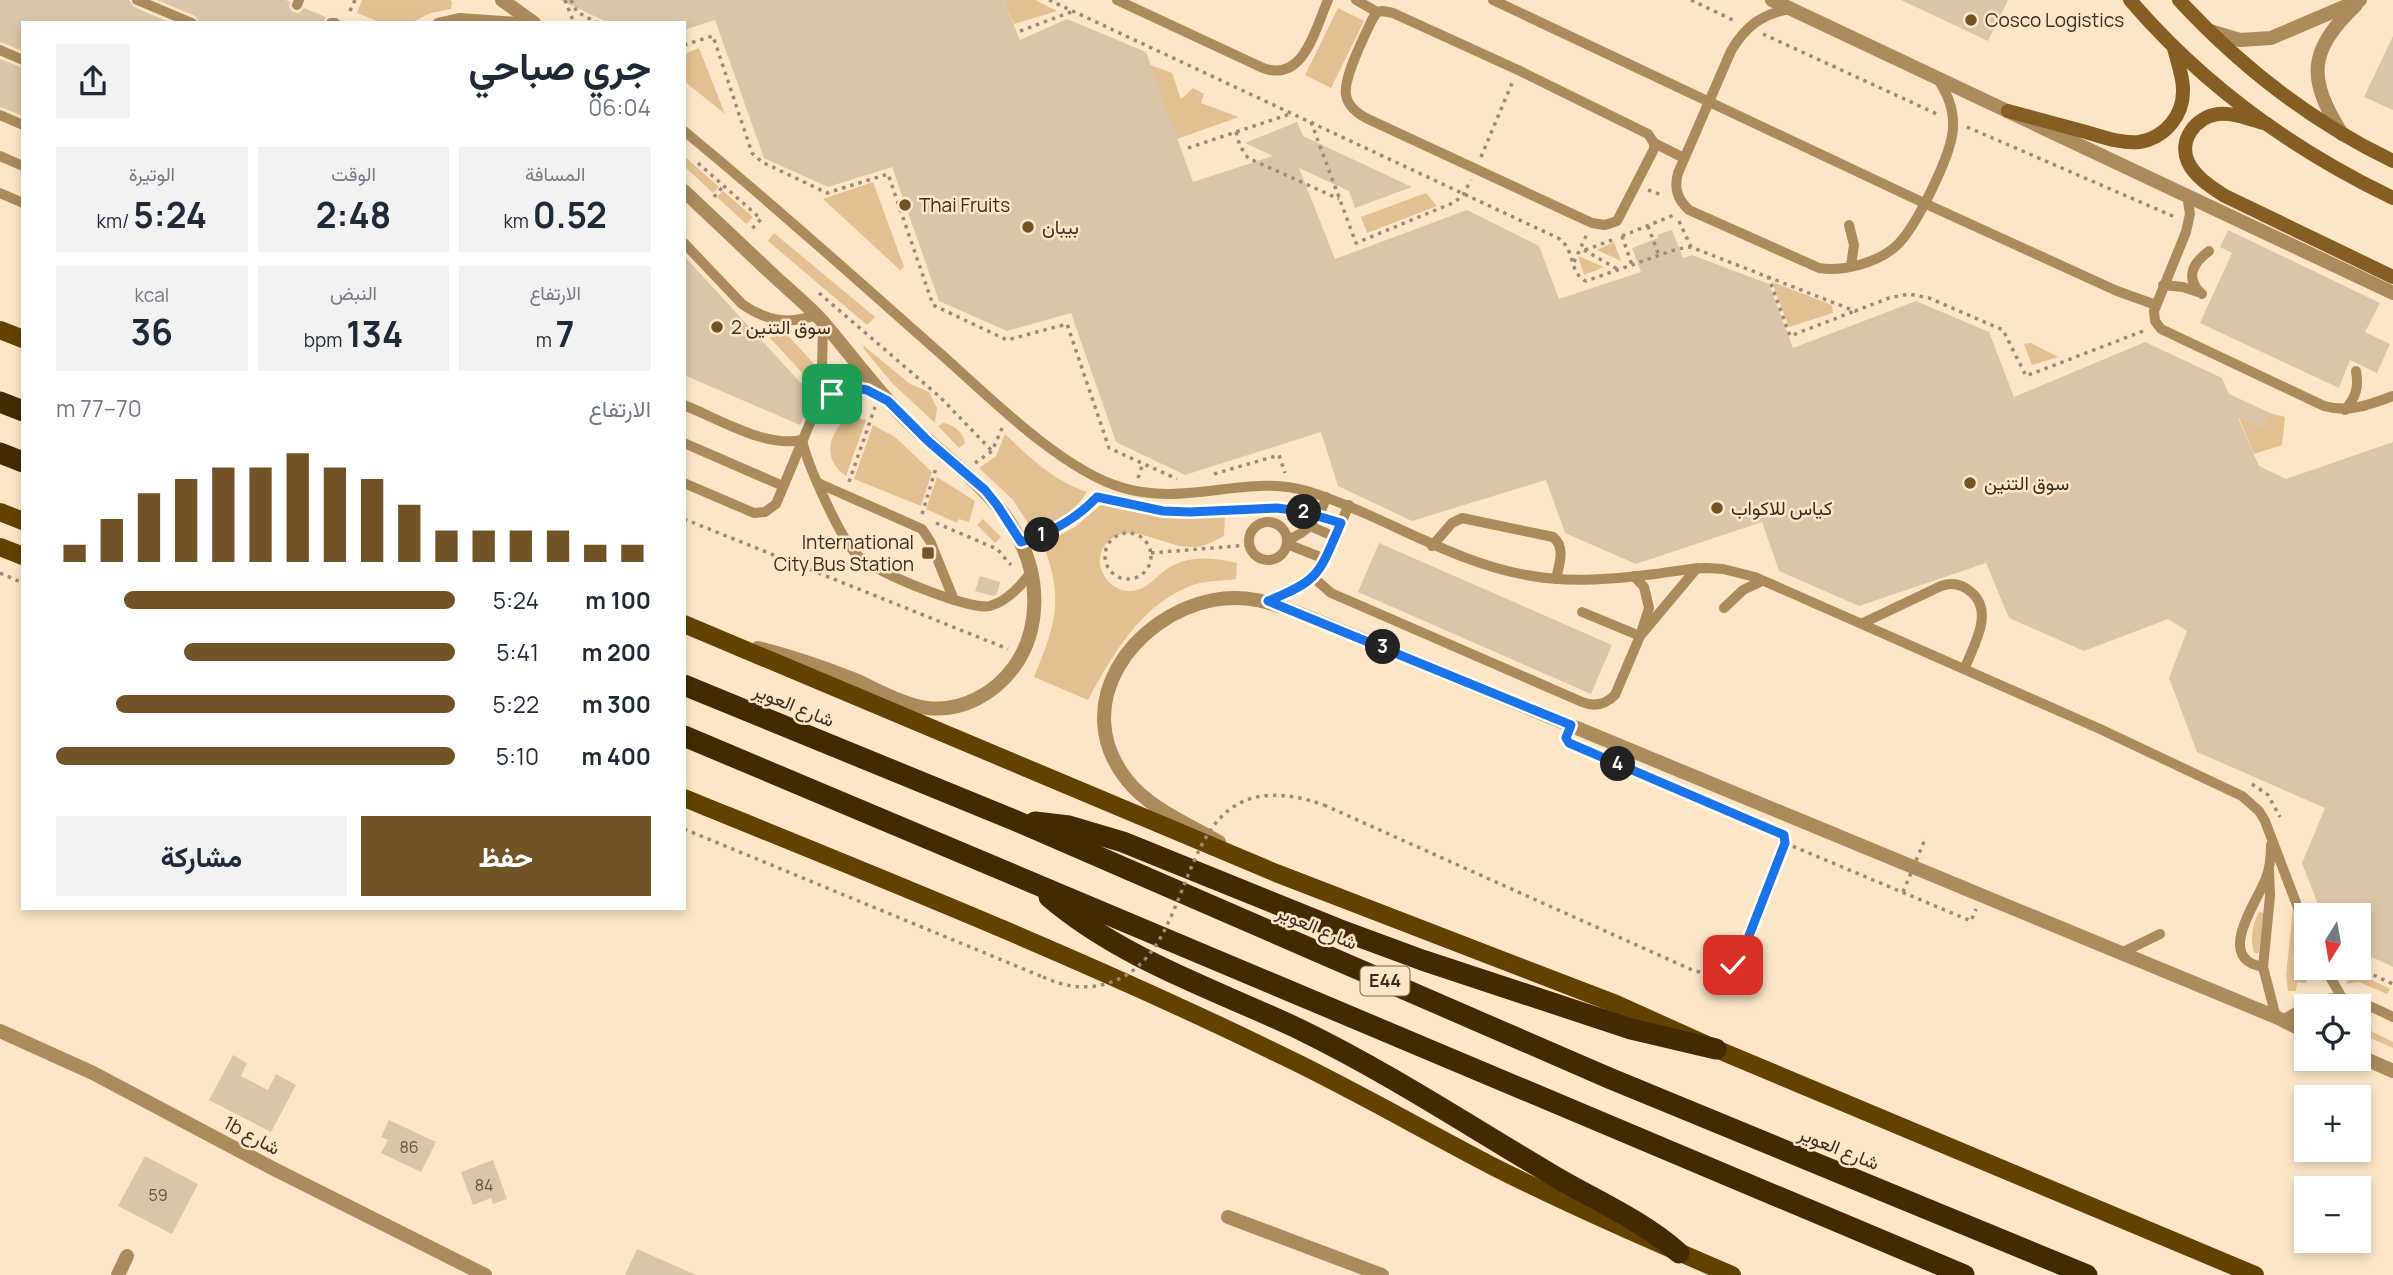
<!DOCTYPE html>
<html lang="ar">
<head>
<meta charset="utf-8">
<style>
  :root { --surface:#fff; --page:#f2f2f3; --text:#1f2937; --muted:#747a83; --accent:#715327 }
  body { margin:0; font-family:Manrope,Vazirmatn,sans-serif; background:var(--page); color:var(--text); direction:rtl; height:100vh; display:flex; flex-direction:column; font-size:26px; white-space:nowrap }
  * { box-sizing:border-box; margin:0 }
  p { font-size:23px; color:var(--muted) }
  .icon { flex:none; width:38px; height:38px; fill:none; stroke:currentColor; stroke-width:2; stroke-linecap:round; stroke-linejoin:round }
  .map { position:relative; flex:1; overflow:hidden; direction:ltr }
  .drawer { position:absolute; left:21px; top:21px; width:665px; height:889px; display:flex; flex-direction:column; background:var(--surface); border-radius:0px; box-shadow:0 4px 10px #0003; direction:rtl }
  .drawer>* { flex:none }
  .needle { width:46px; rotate:191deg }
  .fabs { position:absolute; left:2294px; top:903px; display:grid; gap:14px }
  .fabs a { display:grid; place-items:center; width:77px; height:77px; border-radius:0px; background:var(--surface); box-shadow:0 4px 10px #0003; font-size:35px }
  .pin { position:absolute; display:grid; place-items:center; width:60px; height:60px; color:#fff; margin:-30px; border-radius:14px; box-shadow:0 4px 10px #0006 }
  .km { position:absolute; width:35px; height:35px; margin:-18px; border-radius:50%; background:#222; color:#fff; font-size:19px; line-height:35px; text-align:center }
  .round { display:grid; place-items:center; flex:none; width:74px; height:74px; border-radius:0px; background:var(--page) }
  .summary { display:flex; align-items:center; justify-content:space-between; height:119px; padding:0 35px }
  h1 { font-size:38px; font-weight:700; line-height:52px }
  .figures { display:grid; grid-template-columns:repeat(3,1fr); gap:10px; height:119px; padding:7px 35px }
  .figures div { display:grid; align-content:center; border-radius:0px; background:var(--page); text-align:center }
  .figures b { font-size:35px; font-weight:700 }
  .figures small { font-size:19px; font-weight:400 }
  .figures p { font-size:19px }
  .chart { height:196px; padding:14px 35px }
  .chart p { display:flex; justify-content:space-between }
  .chart svg { width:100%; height:126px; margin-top:7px; stroke:var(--accent); stroke-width:6 }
  .cta { display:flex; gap:14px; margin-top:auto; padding:14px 35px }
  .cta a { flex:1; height:80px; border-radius:0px; background:var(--accent); color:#fff; font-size:28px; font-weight:700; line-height:80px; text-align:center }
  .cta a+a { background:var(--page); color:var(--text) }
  ul { padding:0 35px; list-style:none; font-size:23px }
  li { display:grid; grid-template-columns:112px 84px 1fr; align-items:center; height:52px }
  li i { height:18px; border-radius:9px; background:var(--accent) }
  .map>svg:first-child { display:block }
  .green { fill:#e3c091 }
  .building { fill:#dbc5a8 }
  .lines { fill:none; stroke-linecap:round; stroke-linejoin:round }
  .path { stroke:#9b8b76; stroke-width:3.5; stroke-dasharray:3.5 5; stroke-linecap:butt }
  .lane { stroke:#ab8a5c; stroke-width:10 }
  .street { stroke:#ab8a5c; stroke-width:14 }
  .secondary { stroke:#845e22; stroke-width:14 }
  .primary { stroke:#634101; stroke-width:18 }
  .highway { stroke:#432a00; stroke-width:21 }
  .path-bridge { stroke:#9b8b76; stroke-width:3.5; stroke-dasharray:3.5 5; stroke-linecap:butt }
  .route-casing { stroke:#fff; stroke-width:14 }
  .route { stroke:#1a73e8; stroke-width:9 }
  .poi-dot { fill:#715327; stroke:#fde6c8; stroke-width:2.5 }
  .labels { text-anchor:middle; stroke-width:5; stroke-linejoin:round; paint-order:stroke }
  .number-label { font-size:16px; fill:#605444 }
  .shield { fill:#fde6c8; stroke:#726554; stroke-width:2 }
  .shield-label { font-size:18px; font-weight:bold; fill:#372e22 }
  .poi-label { font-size:19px; fill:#372e22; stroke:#fde6c8; text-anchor:start }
  .street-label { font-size:19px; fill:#372e22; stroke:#fde6c8 }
</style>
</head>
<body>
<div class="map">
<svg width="2393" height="1275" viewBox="0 0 2393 1275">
  <rect width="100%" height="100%" fill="#fde6c8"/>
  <g class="green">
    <polygon points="362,0 449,0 452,1 451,9 431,13 410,23 382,23 357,13"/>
    <polygon points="1004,0 1035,0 1057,11 1014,24"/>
    <polygon points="1338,8 1364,21 1331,88 1305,75"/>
    <polygon points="699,48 725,114 684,81 684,54"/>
    <polygon points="1150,65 1172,73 1181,99 1193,88 1204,94 1201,103 1239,117 1177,139"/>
    <polygon points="684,156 719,187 713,193 684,166"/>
    <polygon points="873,182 904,267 900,270 823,199"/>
    <polygon points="723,191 753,217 746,224 717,197"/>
    <polygon points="1426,193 1437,206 1367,233 1361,217"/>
    <polygon points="774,233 875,317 867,325 768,241"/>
    <polygon points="1614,242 1621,261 1597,250"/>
    <polygon points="1578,256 1604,267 1584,275"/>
    <polygon points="1772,282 1832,305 1833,313 1789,327"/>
    <polygon points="781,328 817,367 806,377 770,338"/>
    <polygon points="2031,343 2058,357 2032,365 2024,344"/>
    <polygon points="864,346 910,384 929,392 937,408 935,423 893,384 863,348"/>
    <polygon points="2234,406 2262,428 2270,413 2285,417 2282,445 2254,454"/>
    <path d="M851 416 866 420 846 476C821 460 828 430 851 416Z"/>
    <path d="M943 423C953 424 964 433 965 443L959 448 938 426Z"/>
    <polygon points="873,425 895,437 932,472 921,506 854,479"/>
    <path d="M1005 434C1030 458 1054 481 1087 492 1073 514 1057 522 1033 531L1013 500 979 468 996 456Z"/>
    <polygon points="937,477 975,501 969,522 959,519 957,523 926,509"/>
    <path d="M1101 505C1143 515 1182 518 1225 516L1224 536C1213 542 1202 548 1189 547 1161 546 1126 518 1105 545 1101 550 1099 558 1100 565 1103 579 1115 591 1129 591 1148 591 1156 575 1170 567 1192 555 1214 558 1237 563L1236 579C1222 581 1207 580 1193 585 1141 604 1113 654 1088 700L1034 677C1056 624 1064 599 1043 544L1075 527Z"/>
    <polygon points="983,519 1001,537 995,543 977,525"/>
    <polygon points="2293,909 2306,948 2306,968 2309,968 2306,983 2297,982 2296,991 2288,991 2286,976"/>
    <path d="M2259 912 2264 913 2259 953H2254C2250 938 2252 926 2259 912Z"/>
    <polygon points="2353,971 2390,989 2387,994 2359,982 2346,984"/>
    <polygon points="2359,1025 2393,1042 2393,1048 2359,1033"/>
  </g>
  <g class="building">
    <polygon points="0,0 129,0 134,7 171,23 23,23 23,51 0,42"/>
    <polygon points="157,0 286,0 290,2 289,7 293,12 299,13 304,8 326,17 323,23 200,23 195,16"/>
    <polygon points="560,0 1004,0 1020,40 1067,19 1146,52 1193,182 1273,156 1245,143 1297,122 1303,136 1412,187 1355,208 1349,191 1299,168 1335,259 1467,210 1539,246 1559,299 1641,272 1632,248 1658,238 1657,235 1672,230 1683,258 1692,255 1769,284 1793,348 1916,301 1989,332 2014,397 2145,342 2222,378 2229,394 2270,413 2263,428 2238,418 2259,466 2286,479 2393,442 2393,967 2359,951 2359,915 2322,915 2302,863 2325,808 2197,752 2169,678 2187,631 2168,619 2084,651 2009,618 1986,563 1859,606 1779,571 1762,522 1636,564 1565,533 1546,480 1412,521 1338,486 1321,432 1185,475 1116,442 1071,313 1007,331 939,301 892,167 828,187 764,158 715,20 684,30 684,23 609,23"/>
    <polygon points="1901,0 2008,0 1988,41"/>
    <polygon points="2393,36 2393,110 2364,97"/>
    <polygon points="0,59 23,68 23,116 0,107"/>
    <polygon points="2228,230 2380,303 2365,332 2390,344 2377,373 2350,360 2339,388 2200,323 2232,253 2220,247"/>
    <polygon points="684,256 810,393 807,409 800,425 684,375"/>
    <polygon points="1379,543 1612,645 1591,694 1358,592"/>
    <polygon points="980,576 1000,582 997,594 993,596 975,591"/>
    <polygon points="233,1055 247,1063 241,1076 268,1090 276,1074 296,1085 271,1132 209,1100"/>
    <polygon points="389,1120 436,1142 421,1172 381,1153 388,1140 381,1137"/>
    <polygon points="145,1156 198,1184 172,1234 118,1206"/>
    <polygon points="493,1160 507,1199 493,1204 491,1198 473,1205 461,1172"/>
    <polygon points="637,1249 696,1275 625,1275"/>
  </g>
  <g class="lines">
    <g class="path">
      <polyline points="565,0 574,23"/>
      <polyline points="571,0 577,12 598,23"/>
      <path d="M1049 0 1558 238C1576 249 1568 273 1586 281L1677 249 1691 247 1855 311 1889 298 1909 294 1929 298 2003 330 2026 376 2146 330"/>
      <polyline points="1691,0 1737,22"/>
      <polyline points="350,11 355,0"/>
      <polyline points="1020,31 1071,12"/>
      <polyline points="1763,34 1937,114"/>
      <polyline points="684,45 713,36 752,153 762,162 827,193 888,174 933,305 1007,340 1067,324 1109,448 1177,479"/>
      <polyline points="1311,122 1356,243 1455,202 1463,195 1471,180"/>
      <polyline points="1967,127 2175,217"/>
      <polyline points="1236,132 1240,146 1248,158 1339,199"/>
      <polyline points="1188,148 1290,114"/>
      <polyline points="1481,157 1512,83"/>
      <polyline points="698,163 761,219 750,231"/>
      <polyline points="1648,190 1664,196"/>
      <polyline points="714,197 725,184"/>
      <polyline points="1679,221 1691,247"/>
      <polyline points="1648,226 1659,256"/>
      <polyline points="1622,236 1674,215"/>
      <polyline points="1622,236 1632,265"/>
      <polyline points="1584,250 1619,270"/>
      <polyline points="1585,250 1612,240"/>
      <polyline points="1574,262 1587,234"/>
      <polyline points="1768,276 1790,336 1855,311"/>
      <polyline points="819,293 940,397 992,451"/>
      <polyline points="975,463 992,451 1003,426"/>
      <polyline points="1214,474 1279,455 1285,473"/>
      <polyline points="1138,478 1143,463"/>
      <polyline points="849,482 875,407"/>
      <polyline points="1097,497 1109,500"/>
      <polyline points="1147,509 1190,512 1255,507 1303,512"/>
      <polyline points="922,514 936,468"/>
      <polyline points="684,519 1008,649"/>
      <polyline points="936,523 997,549 1011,565"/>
      <circle cx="1128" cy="556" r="23"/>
      <polyline points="1035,538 1070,521 1098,496"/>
      <polyline points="1151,553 1249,545"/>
      <polyline points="0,573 23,583"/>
      <polyline points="2252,784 2268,795 2280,817"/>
      <path d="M1324 805 1690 969C1710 977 1726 973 1740 956L1785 838 1781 834 1627 768"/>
      <polyline points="684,829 1043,977"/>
      <polyline points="1785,843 1971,921 1976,909"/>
      <polyline points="2358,968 2393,984"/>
    </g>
    <g class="lane">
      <polyline points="137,0 192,23"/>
      <path d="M1117 0 1263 68C1304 83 1315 29 1328 0"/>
      <polyline points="1356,0 1377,12"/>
      <polyline points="1493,0 1924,203 2117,291 2156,305"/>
      <polyline points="297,5 299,0"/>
      <path d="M1790 9C1761 14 1745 27 1731 51L1678 173C1674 188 1677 199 1689 210L1819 268C1843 272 1876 263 1895 247 1915 230 1952 154 1953 128 1954 108 1947 93 1937 78"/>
      <path d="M1383 11 1393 13 1518 70 1648 134 1654 143V149L1617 221 1605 225 1592 223 1368 119C1358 114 1348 107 1346 95 1343 78 1364 37 1372 20L1377 12Z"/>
      <polyline points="331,23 335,23"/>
      <polyline points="438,23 460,18 532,23"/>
      <polyline points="0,50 23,60"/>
      <polyline points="0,115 23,125"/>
      <path d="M684 131C772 203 857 280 942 355 989 397 1060 468 1120 487 1186 508 1247 473 1307 491 1384 515 1451 563 1532 576 1572 583 1615 579 1655 574 1673 572 1689 568 1707 568L1723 569 1755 577 2100 729 2242 796 2259 811 2265 821 2306 929"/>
      <polyline points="1654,143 1684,158"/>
      <polyline points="0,156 23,166"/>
      <polyline points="0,193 23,203"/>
      <path d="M2187 195 2190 214 2186 232 2154 311 2155 321 2161 329 2324 406C2349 413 2369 405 2393 396"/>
      <polyline points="1849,225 1854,245 1851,266"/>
      <path d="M684 243 742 304C766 321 789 325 816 315"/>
      <polyline points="2163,285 2183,287 2198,292"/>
      <path d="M2202 294C2184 278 2193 263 2209 251"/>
      <path d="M684 405C719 419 765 448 802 440"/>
      <path d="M816 409C833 387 858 383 882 397"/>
      <path d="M2345 410C2356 397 2359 387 2356 371"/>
      <path d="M802 440C807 464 840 538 857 555 872 571 970 611 990 606 1007 601 1021 586 1031 572"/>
      <polyline points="684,443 783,486"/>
      <polyline points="684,483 754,513 765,512 776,504 815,411 822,370 823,323"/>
      <polyline points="818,483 922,529 930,541 954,600"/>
      <circle cx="1268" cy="541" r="19"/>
      <polyline points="1310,526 1335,537"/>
      <path d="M1287 540C1308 532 1320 519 1326 497"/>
      <polyline points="1287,544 1325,559"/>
      <path d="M1432 546 1452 523 1462 518 1553 537C1566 547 1559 565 1556 579"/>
      <path d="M1314 578 1331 593 1345 599 1582 702C1594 707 1605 705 1615 695L1640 636 1649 608 1644 587 1634 576"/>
      <path d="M1268 601C1288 593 1307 588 1320 570L1349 505"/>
      <polyline points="1724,608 1743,590 1762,581"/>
      <polyline points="1582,612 1640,636 1697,568"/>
      <path d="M1863 623 1941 586C1952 582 1962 584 1971 592 1995 612 1973 646 1965 668"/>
      <polyline points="2269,868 2270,896 2263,967 2276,1017"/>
      <polyline points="2121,953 2160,934"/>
      <path d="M2263 967C2214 958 2257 903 2266 878 2270 868 2271 856 2271 845"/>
      <polyline points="2325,968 2341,996"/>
      <path d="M2281 1021C2331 990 2342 992 2393 1017"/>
    </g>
    <g class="street">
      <polyline points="502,0 534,23"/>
      <polyline points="1772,0 2393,293"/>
      <polyline points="2210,31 2240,40 2271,38 2360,0"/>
      <path d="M2342 134C2307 78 2308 51 2356 5"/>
      <path d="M684 191C714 219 743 247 773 275 789 290 808 305 823 322 850 354 875 388 905 419 945 459 995 489 1020 541 1040 580 1040 631 1014 667 994 694 962 712 927 708 903 705 876 689 853 679 822 667 790 656 758 648"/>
      <path d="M1219 842C1188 824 1150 809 1127 780 1068 706 1132 616 1213 600 1245 594 1271 602 1301 614L2276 1017 2306 1032"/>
      <polyline points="0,1031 93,1073 272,1168 485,1275"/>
      <polyline points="2359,1056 2393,1071"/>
      <polyline points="1228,1217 1382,1275"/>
      <polyline points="118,1275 127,1256"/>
    </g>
    <g class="secondary">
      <path d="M2130 0C2202 84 2293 150 2393 198"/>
      <path d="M2179 0C2240 66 2312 122 2393 161"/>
      <path d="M2008 111C2034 118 2060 125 2086 132 2103 137 2122 144 2139 142 2165 138 2184 115 2183 89 2183 76 2177 61 2174 48"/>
      <path d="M2267 124C2251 120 2234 112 2218 114 2196 117 2178 140 2188 162 2195 177 2211 187 2225 196L2393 277"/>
    </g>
    <g class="primary">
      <polyline points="0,330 23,339"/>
      <polyline points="0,512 23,521"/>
      <polyline points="0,547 23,556"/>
      <polyline points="684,624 1276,873 1616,1004 1716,1049 2255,1275"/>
      <path d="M684 798C886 880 1089 961 1285 1057 1358 1092 1428 1133 1500 1170 1576 1208 1654 1242 1732 1275"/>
    </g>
    <g class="highway">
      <polyline points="0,402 23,411"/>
      <polyline points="0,453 23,462"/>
      <polyline points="684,685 1014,820 1609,1078 2087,1275"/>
      <polyline points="684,736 1964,1275"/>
      <polyline points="1035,822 1069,826 1123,842 1338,929 1422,960 1631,1029 1716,1049"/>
      <path d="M1049 897C1123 960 1215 989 1301 1030 1387 1072 1466 1124 1549 1173 1592 1199 1641 1219 1679 1253"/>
    </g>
    <g class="path-bridge">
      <polyline points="1903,892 1926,837"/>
      <path d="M1043 977C1063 986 1083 990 1105 984 1211 957 1161 748 1324 805"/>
    </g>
  </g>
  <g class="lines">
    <defs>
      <path id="route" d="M832 394 855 388 867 390 888 401 928 441 985 490 997 505 1021 542C1051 533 1075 520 1097 497L1163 511 1190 512 1277 508 1300 511 1341 523C1319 573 1321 580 1268 601L1571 725 1566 738 1569 743 1784 835 1785 843 1745 946 1733 965"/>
    </defs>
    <use href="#route" class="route-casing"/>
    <use href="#route" class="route"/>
  </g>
  <g class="poi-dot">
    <circle cx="1971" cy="20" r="7"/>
    <circle cx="905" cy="205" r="7"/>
    <circle cx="1028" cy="227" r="7"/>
    <circle cx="717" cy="327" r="7"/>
    <circle cx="1970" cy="483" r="7"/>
    <circle cx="1717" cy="508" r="7"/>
    <rect x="921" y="546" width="14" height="14" rx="3.5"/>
  </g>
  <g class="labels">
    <g class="number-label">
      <text x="409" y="1153">86</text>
      <text x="484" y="1191">84</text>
      <text x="158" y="1201">59</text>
    </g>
    <rect class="shield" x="1360.5" y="966.5" width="49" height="29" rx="5"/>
    <g class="shield-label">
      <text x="1385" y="987">E44</text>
    </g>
    <g class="poi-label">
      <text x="1985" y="27">Cosco Logistics</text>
      <text x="919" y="212">Thai Fruits</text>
      <text x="1042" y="234">بيبان</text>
      <text x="731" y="334">سوق التنين 2</text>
      <text x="1984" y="490">سوق التنين</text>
      <text x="1731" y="515">كياس للاكواب</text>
      <text x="914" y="549" text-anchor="end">International<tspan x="914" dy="22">City Bus Station</tspan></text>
    </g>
    <g class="street-label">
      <text transform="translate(794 705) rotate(22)" y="7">شارع العوير</text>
      <text transform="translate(1317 927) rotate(23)" y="7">شارع العوير</text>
      <text transform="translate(252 1135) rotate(28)" y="7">1b شارع</text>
      <text transform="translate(1839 1148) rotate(22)" y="7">شارع العوير</text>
    </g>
  </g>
</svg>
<div class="fabs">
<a><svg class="needle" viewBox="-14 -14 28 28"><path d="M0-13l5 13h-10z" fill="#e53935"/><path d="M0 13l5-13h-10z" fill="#747a83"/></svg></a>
<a><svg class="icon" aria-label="locate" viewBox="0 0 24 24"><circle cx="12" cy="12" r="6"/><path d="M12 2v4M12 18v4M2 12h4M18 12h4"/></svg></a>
<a>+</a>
<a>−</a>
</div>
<div class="pin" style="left:832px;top:394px;background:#1e9e55"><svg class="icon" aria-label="arrive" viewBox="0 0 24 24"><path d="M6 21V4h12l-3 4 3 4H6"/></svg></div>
<div class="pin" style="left:1733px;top:965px;background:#d93025"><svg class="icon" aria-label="check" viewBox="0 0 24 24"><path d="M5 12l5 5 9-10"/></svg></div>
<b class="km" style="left:1042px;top:535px">1</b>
<b class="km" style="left:1304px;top:512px">2</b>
<b class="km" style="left:1383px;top:647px">3</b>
<b class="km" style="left:1618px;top:764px">4</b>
<section class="drawer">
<div class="summary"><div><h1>جري صباحي</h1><p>06:04</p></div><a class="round"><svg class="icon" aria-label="share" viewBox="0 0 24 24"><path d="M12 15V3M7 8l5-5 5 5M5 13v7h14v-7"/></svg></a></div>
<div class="figures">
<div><p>المسافة</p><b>0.52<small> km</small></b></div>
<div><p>الوقت</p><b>2:48</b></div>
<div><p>الوتيرة</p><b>5:24<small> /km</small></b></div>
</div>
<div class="figures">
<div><p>الارتفاع</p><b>7<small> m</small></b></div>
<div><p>النبض</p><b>134<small> bpm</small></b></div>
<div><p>kcal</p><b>36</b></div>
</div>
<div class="chart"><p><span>الارتفاع</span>70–77 m</p>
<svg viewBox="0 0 160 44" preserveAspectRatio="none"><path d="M5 44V38M15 44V29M25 44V20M35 44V15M45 44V11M55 44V11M65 44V6M75 44V11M85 44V15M95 44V24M105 44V33M115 44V33M125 44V33M135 44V33M145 44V38M155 44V38"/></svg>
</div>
<ul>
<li><b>100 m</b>5:24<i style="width:83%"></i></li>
<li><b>200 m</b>5:41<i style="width:68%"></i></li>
<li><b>300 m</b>5:22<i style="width:85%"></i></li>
<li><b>400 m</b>5:10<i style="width:100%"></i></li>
</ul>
<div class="cta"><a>حفظ</a><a>مشاركة</a></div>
</section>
</div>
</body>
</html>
